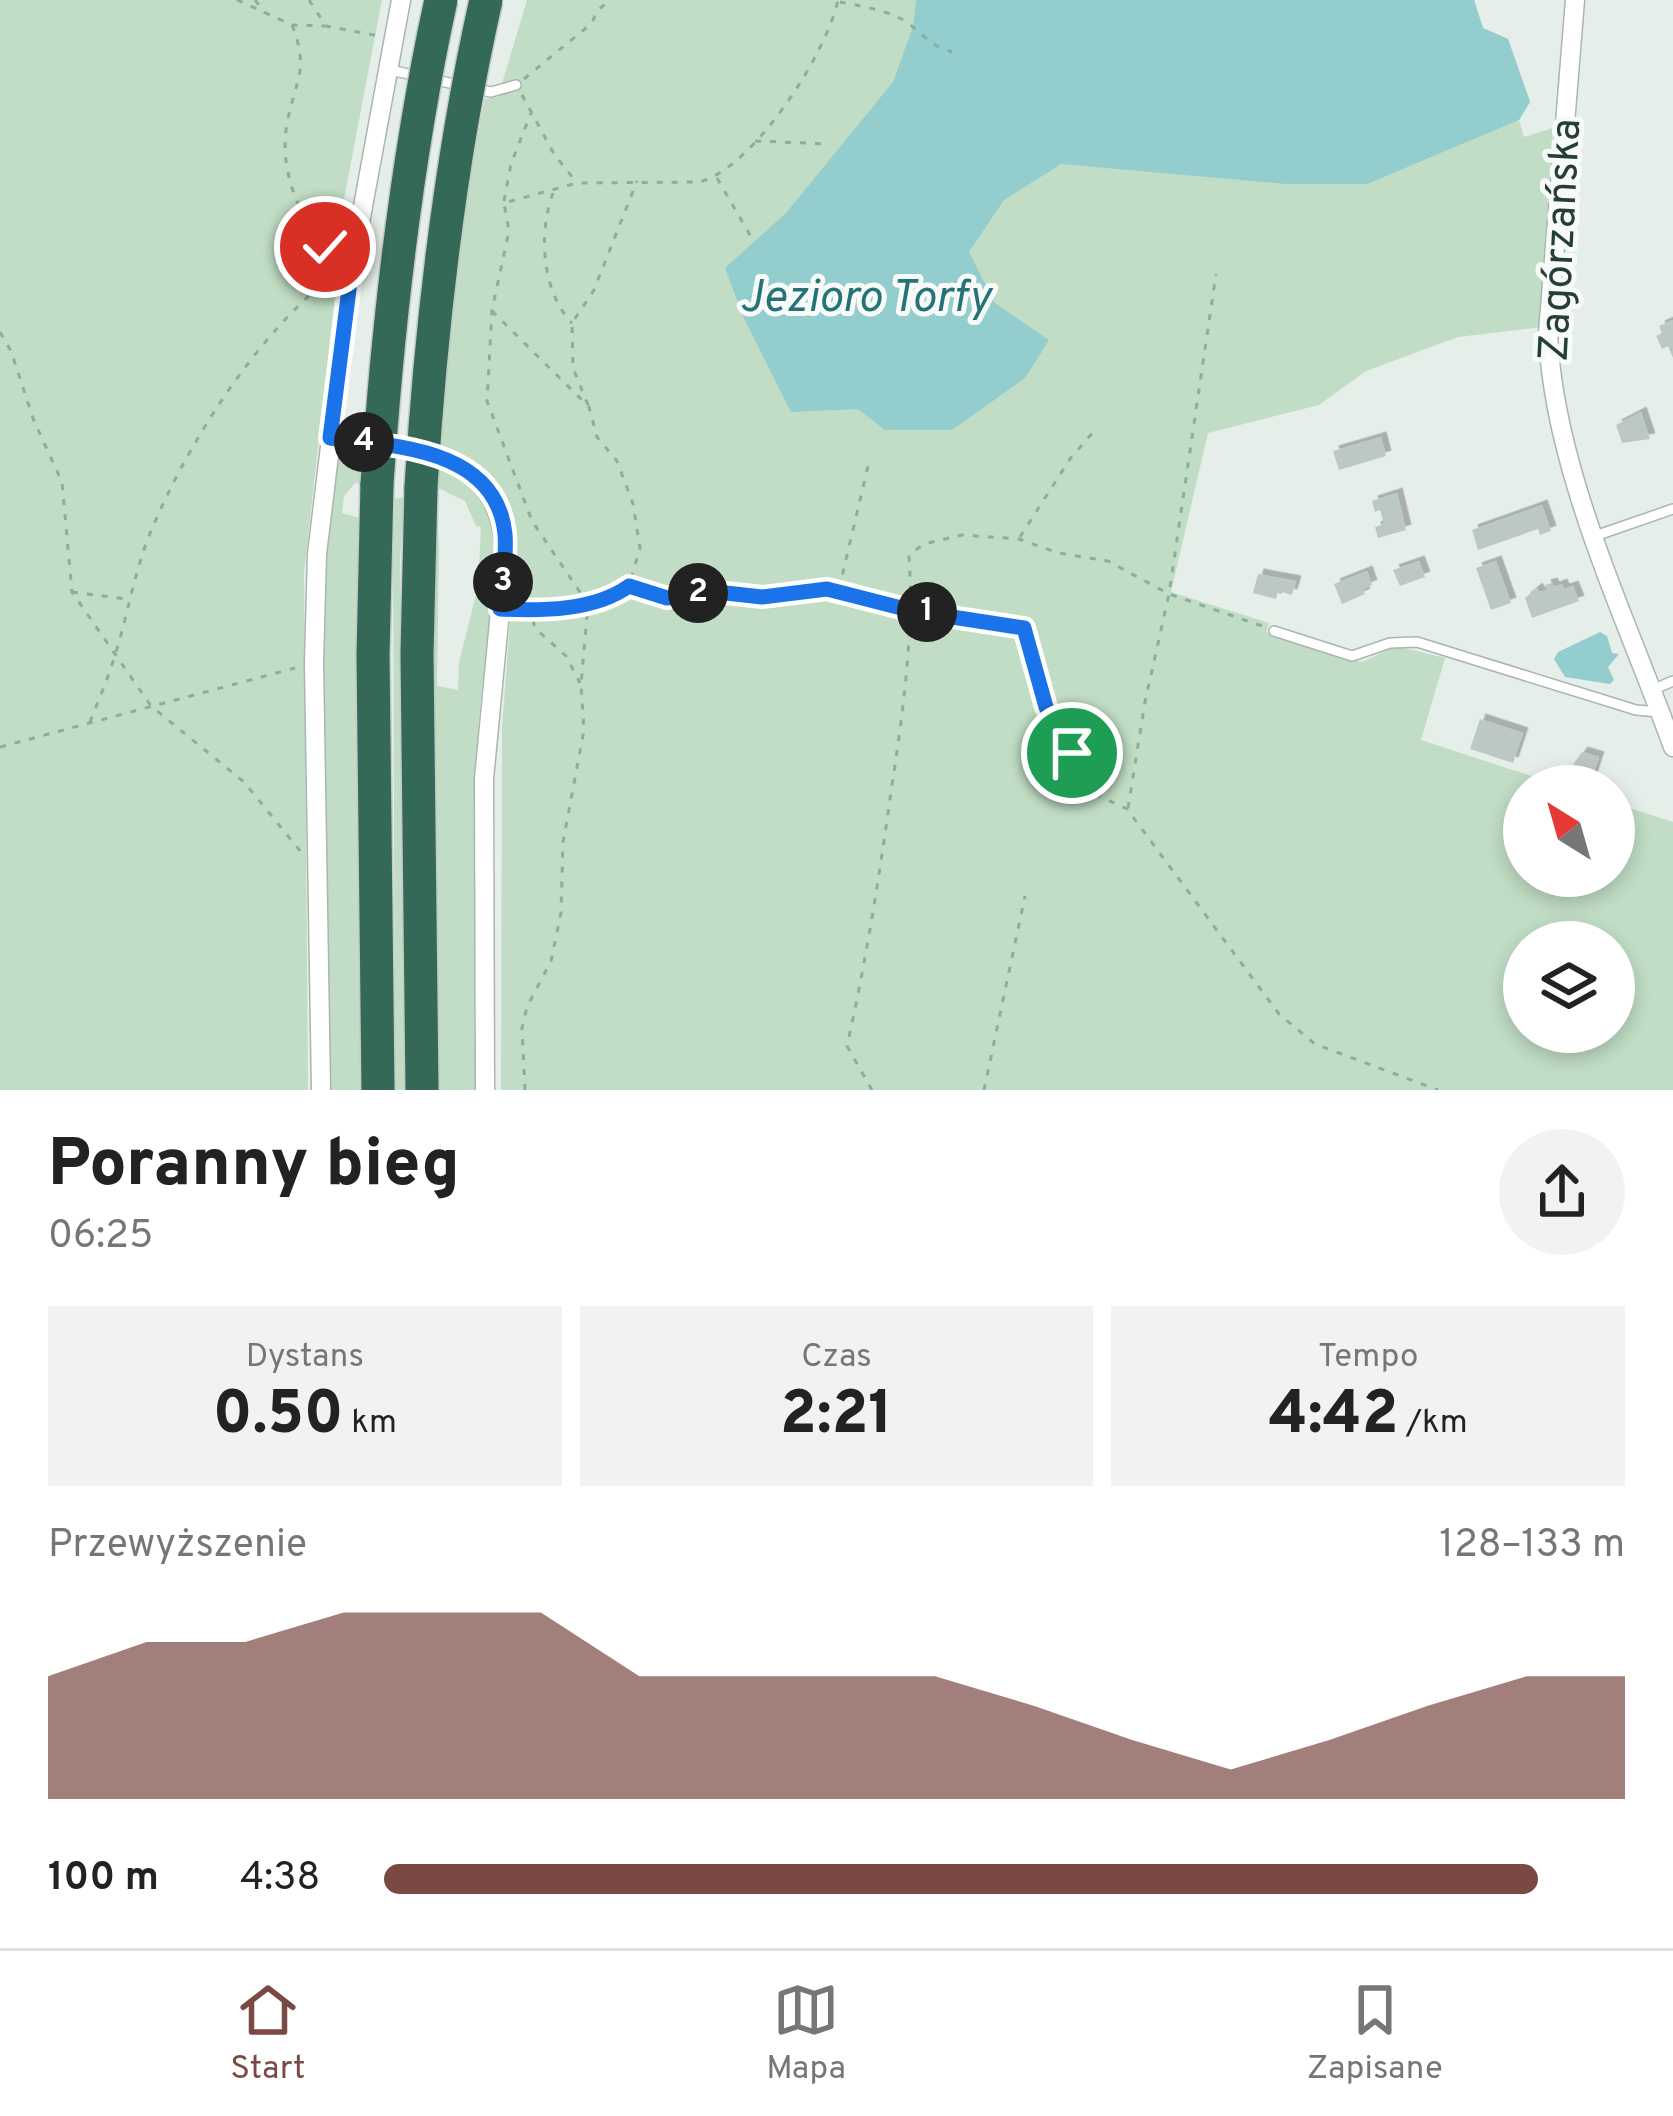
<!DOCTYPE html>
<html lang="pl">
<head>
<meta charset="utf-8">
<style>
  :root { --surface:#fff; --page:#f2f2f2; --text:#222; --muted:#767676; --line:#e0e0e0; --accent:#7b4943 }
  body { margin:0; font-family:Overpass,sans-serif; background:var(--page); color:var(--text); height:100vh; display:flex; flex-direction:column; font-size:45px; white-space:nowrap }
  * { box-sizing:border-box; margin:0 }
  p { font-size:39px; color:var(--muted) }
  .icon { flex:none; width:66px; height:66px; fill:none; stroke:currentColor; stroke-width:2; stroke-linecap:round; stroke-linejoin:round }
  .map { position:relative; height:1090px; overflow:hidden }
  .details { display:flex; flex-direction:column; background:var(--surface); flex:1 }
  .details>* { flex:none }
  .needle { width:78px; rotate:323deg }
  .fabs { position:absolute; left:1503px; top:765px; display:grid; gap:24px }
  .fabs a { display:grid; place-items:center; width:132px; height:132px; border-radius:50%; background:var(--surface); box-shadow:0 6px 18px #0003; font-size:60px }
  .pin { position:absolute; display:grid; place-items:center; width:102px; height:102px; color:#fff; margin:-51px; border:6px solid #fff; border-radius:50%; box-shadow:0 3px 12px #0007 }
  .km { position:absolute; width:60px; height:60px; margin:-30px; border-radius:50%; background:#222; color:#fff; font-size:33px; line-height:60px; text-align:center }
  .round { display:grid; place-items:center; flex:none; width:126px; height:126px; border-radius:63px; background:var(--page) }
  .summary { display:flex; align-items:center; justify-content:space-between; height:204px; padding:0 48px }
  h1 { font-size:66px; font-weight:800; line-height:90px }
  .figures { display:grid; grid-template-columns:repeat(3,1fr); gap:18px; height:204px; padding:12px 48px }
  .figures div { display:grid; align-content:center; border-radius:0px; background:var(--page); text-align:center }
  .figures b { font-size:60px; font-weight:800 }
  .figures small { font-size:33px; font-weight:400 }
  .figures p { font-size:33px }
  .chart { height:336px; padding:24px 48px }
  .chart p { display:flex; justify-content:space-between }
  .chart svg { width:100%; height:216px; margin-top:12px; fill:var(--accent); opacity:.7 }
  ul { padding:0 48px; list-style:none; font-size:39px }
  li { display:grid; grid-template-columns:192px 144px 1fr; align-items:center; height:90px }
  li i { height:30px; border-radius:15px; background:var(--accent) }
  .dock { display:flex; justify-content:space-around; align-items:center; height:168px; border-top:3px solid var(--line); background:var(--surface); font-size:33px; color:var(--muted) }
  .dock a { display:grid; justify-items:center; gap:6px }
  .dock .on { color:var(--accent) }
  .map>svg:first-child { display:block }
  .green { fill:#c1ddc5; fill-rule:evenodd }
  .water { fill:#93cdce }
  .building { fill:#bcc9c2; filter:url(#shadow) }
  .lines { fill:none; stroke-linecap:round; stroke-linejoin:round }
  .lane-casing { stroke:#a9b6af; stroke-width:12 }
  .street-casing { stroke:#a9b6af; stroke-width:21 }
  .highway-casing { stroke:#c2c9c6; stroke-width:36 }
  .path { stroke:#89af9e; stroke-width:3; stroke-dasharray:6 9; stroke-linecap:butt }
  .lane { stroke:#fff; stroke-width:9 }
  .street { stroke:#fff; stroke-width:18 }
  .highway { stroke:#346957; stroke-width:33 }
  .highway-bridge-casing { stroke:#c2c9c6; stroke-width:36; stroke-linecap:butt }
  .highway-bridge { stroke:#346957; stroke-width:33 }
  .route-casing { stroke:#fff; stroke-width:24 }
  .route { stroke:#1a73e8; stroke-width:15 }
  .labels { text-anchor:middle; stroke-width:10; stroke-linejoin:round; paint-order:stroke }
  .street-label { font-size:42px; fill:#263f35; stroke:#f7faf8 }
  .water-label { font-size:45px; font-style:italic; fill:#247477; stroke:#f7faf8 }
</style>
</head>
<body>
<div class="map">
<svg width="1673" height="1090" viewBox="0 0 1673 1090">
  <defs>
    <filter id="shadow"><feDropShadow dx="5.5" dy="-5.5" stdDeviation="0" flood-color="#0004"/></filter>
  </defs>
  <rect width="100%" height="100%" fill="#e6eee9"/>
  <g class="green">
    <polygon points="0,0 382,0 340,220 315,257 336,285 304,573 308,1090 0,1090"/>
    <path d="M527 0H1474L1483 28 1508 39 1530 102 1519 120 1524 137 1553 128 1543 327 1458 337 1366 371 1319 405 1208 433 1171 592 1269 623 1266 632 1362 662 1397 646 1445 658 1421 740 1562 786H1524V876H1614V803L1673 822V1090H501L502 728 516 545C508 497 487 466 439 450 448 332 461 215 485 99L498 97ZM1524 942H1614V1032H1524Z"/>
    <polygon points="342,448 364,450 364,484 355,483 344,496 342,513 363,519 357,607 363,1090 330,1090 322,584 336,452"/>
    <polygon points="438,464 458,473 488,505 498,542 478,725 479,1090 436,1090 432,528 438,529 439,548 437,686 458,690 459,662 478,587 481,527 476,526 465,501 436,487"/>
    <polygon points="404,497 400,561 405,1090 395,1090 393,561 395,499"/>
  </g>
  <g class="water">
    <polygon points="916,0 1474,0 1483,28 1508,39 1530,102 1519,120 1367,184 1286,184 1061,164 1004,200 969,252 995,303 1049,340 1025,378 952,430 885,430 858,409 791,412 744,318 725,268 786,213 893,82 913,27"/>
    <polygon points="1600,632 1607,636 1612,653 1619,654 1608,667 1614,680 1610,684 1565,677 1554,659 1558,652"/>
  </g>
  <g class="building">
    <polygon points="1673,320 1673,358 1668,346 1662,349 1656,336 1662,333 1659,326"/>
    <polygon points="1641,412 1650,439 1622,443 1616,425"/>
    <polygon points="1381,437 1386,456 1339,470 1333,451"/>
    <polygon points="1397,493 1406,530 1378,538 1375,527 1384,524 1380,510 1375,512 1372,501"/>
    <polygon points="1542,505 1551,531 1540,535 1538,529 1478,550 1472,530"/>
    <polygon points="1419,561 1425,577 1400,586 1393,570"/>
    <polygon points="1496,561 1511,603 1491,610 1476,568"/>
    <polygon points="1367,571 1372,585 1363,589 1365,594 1342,604 1334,584"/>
    <polygon points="1258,574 1296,581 1292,595 1278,591 1276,599 1253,593"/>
    <polygon points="1552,583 1554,587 1562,584 1564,589 1573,586 1579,601 1532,618 1525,598 1537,588 1539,592 1547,590 1545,585"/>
    <polygon points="1480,719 1523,733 1513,763 1470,749"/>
    <polygon points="1582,752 1599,757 1590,784 1574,779 1572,766"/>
  </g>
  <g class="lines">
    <defs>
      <g id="lane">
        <polyline points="390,70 491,92 516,85"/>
        <polyline points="1595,536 1673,509"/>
        <polyline points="500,609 530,610"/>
        <polyline points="1274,631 1352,656 1390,643 1417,642 1636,710 1660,712"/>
        <polyline points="1652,690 1673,681"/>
      </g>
      <g id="street">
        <path d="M1575 0 1548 333C1553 469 1627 619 1673 747"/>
        <path d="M330 438C415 448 504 449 505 559L484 779 485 1090"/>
        <polyline points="321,1090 314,663 317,554 352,266 401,0"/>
      </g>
      <g id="highway">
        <polyline points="377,484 373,655 378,1090"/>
        <polyline points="421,487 417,654 422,1090"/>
      </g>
    </defs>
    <use href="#lane" class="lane-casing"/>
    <use href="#street" class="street-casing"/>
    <use href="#highway" class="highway-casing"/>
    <g class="path">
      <polyline points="237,0 292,25 325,26"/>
      <polyline points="255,0 265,13"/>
      <polyline points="309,0 326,26 379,36"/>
      <path d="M840 2C864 7 893 10 913 27 925 37 935 48 951 51L950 55"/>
      <path d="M292 25C310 70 295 80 287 124 278 170 301 229 339 257"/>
      <polyline points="524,79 592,23 597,11 610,0"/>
      <polyline points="522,95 554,154 577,183"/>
      <polyline points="755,141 829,144"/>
      <polyline points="717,178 754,242"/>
      <path d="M553 193C538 233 542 292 572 323"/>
      <polyline points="504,201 511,164 531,113"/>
      <polyline points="492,311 589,407 597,437 617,461 633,504 640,548 629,586 616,596 588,604 541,609"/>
      <polyline points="0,332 11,351 34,421 62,482 72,592 151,706 244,782 301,852"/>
      <polyline points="588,405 573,368 572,323 594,290 637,181"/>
      <polyline points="1020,537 1070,459 1094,431"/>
      <polyline points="629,586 667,598 708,591 762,597 827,589 913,611 1024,628 1046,707 1093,793 1127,809 1279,1014 1315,1044 1438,1090"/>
      <polyline points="839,589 869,462"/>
      <polyline points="72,592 127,599"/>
      <polyline points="533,620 535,628 566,656 580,683"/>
      <path d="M90 722C99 699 109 676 116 652 128 613 134 574 149 536 186 445 257 333 336 273"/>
      <polyline points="0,747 295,668"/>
      <polyline points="1128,808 1145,702 1169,594 1216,274"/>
      <path d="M525 1090 522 1028 527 1007 551 961 561 913 563 842 584 730 581 685 588 604 532 521 487 401 492 310 509 231 504 203 577 183 699 182C753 169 827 53 838 0"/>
      <path d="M872 1090 847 1046C866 962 879 878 891 792 903 713 914 634 909 555L924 544 962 535 1019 539 1058 553 1108 561 1169 594 1262 626"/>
      <polyline points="984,1090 1025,896"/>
    </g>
    <use href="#lane" class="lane"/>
    <use href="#street" class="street"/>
    <use href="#highway" class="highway"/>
    <defs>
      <g id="highway-bridge">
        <path d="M377 484C388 321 406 160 441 0"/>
        <path d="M421 487C431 323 450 160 486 0"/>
      </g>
    </defs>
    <use href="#highway-bridge" class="highway-bridge-casing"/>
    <use href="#highway-bridge" class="highway-bridge"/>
  </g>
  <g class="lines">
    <defs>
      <path id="route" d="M325 247 352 266 330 438C395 446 496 448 505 534 507 559 502 584 500 609 542 611 594 611 629 586L667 598 708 591 762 597 827 589 913 611 1024 628 1046 707 1072 753"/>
    </defs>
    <use href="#route" class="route-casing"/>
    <use href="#route" class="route"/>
  </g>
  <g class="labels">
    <g class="street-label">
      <text transform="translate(1558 240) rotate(-87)" y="15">Zagórzańska</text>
    </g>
    <g class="water-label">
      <text x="865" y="311">Jezioro Torfy</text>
    </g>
  </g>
</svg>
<div class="fabs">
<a><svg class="needle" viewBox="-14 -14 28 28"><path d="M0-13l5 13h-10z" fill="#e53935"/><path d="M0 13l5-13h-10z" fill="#767676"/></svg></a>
<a><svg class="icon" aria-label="layers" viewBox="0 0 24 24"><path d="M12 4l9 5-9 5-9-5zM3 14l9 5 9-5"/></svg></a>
</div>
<div class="pin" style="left:1072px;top:753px;background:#1e9e55"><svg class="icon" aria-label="arrive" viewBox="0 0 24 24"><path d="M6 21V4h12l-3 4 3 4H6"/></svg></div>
<div class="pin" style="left:325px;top:247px;background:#d93025"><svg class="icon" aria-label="check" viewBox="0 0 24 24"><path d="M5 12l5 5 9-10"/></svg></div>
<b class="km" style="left:927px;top:612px">1</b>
<b class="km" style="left:698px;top:593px">2</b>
<b class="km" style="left:503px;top:582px">3</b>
<b class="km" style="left:364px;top:442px">4</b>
</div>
<section class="details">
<div class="summary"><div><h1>Poranny bieg</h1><p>06:25</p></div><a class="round"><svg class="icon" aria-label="share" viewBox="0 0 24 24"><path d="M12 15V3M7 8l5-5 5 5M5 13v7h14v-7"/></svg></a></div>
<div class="figures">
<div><p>Dystans</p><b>0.50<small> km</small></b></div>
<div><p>Czas</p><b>2:21</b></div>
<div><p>Tempo</p><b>4:42<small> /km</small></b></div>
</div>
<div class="chart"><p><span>Przewyższenie</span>128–133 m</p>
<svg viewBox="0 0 160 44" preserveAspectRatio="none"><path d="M0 44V19L10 12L20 12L30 6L40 6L50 6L60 19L70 19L80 19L90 19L100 25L110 32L120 38L130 32L140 25L150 19L160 19V44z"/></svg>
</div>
<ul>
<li><b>100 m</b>4:38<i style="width:93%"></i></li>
</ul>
</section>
<nav class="dock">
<a class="on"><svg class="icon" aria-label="home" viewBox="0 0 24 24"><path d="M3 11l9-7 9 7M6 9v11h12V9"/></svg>Start</a>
<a><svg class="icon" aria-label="map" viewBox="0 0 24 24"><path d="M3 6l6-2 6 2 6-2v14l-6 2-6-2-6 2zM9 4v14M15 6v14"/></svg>Mapa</a>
<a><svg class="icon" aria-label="saved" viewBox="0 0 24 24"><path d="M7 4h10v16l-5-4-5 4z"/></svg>Zapisane</a>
</nav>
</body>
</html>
